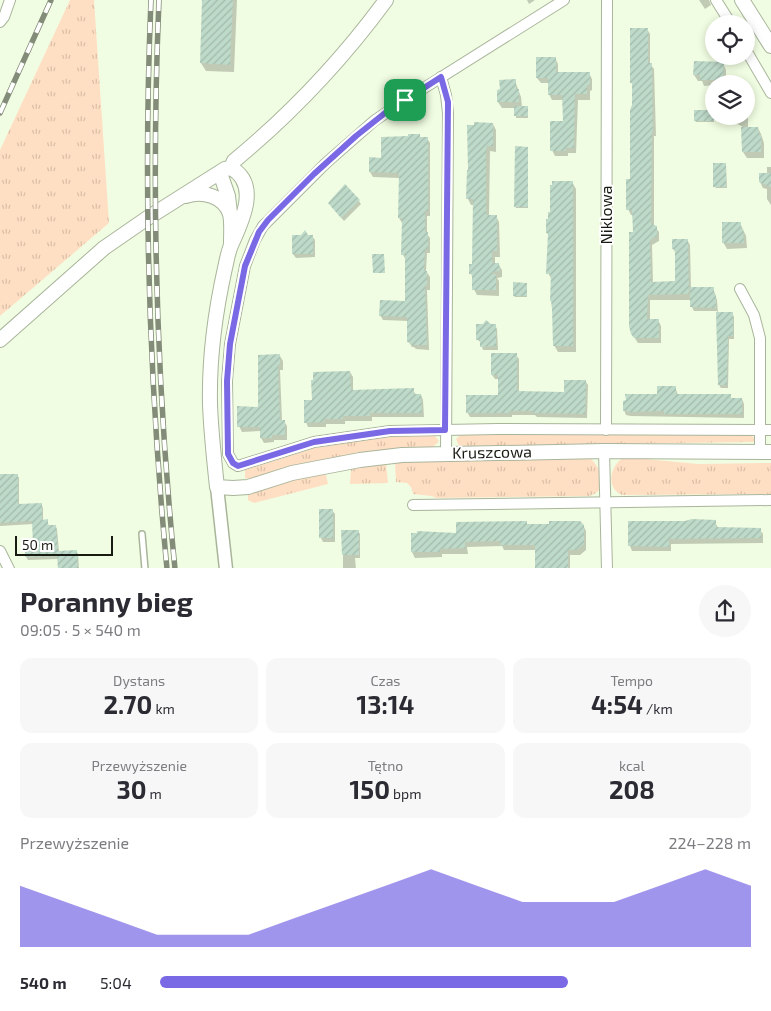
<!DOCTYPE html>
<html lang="pl">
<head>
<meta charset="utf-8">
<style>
  :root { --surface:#fff; --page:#f7f7f7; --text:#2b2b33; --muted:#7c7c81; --accent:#7969e4 }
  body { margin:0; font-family:"Exo 2",sans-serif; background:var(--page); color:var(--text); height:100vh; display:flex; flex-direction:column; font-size:19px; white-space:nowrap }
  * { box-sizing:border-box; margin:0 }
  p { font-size:16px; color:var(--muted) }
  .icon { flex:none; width:28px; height:28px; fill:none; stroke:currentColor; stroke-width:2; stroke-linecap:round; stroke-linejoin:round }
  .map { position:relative; height:568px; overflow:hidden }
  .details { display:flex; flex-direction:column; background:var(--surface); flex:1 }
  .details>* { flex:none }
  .fabs { position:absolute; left:705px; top:15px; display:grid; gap:10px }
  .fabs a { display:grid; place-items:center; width:50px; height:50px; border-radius:50%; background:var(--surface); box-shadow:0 2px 8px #0003; font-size:25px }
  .scale { position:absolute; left:15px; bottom:12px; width:98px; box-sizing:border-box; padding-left:5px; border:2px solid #171b11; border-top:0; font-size:14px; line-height:18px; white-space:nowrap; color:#171b11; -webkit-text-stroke:4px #fff; paint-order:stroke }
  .pin { position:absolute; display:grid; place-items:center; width:42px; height:42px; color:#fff; margin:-21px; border-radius:10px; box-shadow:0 2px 8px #0006 }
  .round { display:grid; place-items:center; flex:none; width:52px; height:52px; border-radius:26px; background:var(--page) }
  .headline { display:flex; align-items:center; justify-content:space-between; height:85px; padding:0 20px }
  h1 { font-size:28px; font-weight:700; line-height:38px }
  .stats { display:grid; grid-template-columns:repeat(3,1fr); gap:8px; height:85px; padding:5px 20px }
  .stats div { display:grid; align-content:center; border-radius:12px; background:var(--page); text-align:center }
  .stats b { font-size:25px; font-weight:700 }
  .stats small { font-size:14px; font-weight:400 }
  .stats p { font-size:14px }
  .chart { height:140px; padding:10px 20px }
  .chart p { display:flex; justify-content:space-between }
  .chart svg { width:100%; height:90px; margin-top:5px; fill:var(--accent); opacity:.7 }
  ul { padding:0 20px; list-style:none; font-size:16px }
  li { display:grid; grid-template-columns:80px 60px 1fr; align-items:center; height:38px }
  li i { height:12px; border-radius:6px; background:var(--accent) }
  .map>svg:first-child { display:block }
  .grass { fill:url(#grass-tufts) }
  .shadow { fill:#0003 }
  .building { fill:url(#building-hatch) }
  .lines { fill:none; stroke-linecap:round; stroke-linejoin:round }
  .service-casing { stroke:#a9b59b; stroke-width:8 }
  .minor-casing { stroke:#a9b59b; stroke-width:12 }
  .tertiary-casing { stroke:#a9b59b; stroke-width:15 }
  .secondary-casing { stroke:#a9b59b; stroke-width:16 }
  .service { stroke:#fff; stroke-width:5 }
  .minor { stroke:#fff; stroke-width:10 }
  .tertiary { stroke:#fff; stroke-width:12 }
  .secondary { stroke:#fff; stroke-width:14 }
  .rail-casing { stroke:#838b79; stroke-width:5.5 }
  .rail { stroke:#fff; stroke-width:4; stroke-dasharray:11; stroke-linecap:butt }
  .route-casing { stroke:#fff; stroke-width:10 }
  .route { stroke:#7969e4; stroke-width:6 }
  .labels { text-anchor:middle; stroke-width:4; stroke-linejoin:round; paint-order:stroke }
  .street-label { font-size:16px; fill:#171b11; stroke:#fff }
</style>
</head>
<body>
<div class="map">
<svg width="771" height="569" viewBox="0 0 771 569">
  <defs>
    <pattern id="grass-tufts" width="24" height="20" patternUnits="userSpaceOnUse" patternTransform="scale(1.25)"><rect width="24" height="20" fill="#ffdfc4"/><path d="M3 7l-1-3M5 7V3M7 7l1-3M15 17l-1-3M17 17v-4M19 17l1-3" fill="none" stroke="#dabfa7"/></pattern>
    <pattern id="building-hatch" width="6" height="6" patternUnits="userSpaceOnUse" patternTransform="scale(1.25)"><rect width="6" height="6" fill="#bedac9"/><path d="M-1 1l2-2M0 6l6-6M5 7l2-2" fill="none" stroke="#a3baac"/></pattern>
  </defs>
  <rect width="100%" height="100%" fill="#f1fde2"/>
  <g class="grass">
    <polygon points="70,0 94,0 109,223 0,316 0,150"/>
    <polygon points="434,435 439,441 433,447 367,452 292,466 250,479 245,478 245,470 314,448 378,437"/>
    <polygon points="460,435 751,435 756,440 753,442 459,446 456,439"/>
    <path d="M625 457 698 464 771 463V494L622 495C605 488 610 464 625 457Z"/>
    <path d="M590 458C602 468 609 492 589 496L436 498C429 494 421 496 413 494L411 487 407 483 396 482 395 463 430 460Z"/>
    <polygon points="386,464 388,483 350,484 351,469"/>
    <polygon points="324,473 326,475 328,484 254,503 248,500 248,493 288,481"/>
  </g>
  <g class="shadow">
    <polygon points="203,0 237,0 234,72 206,71 201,63"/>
    <polygon points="527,0 535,0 529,4"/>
    <polygon points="699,0 709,0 711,5 705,9"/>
    <polygon points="647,29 650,34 650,64 654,69 656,136 654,136 654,226 659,232 659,241 652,245 653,283 676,283 676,253 673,249 687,240 690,245 691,289 713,288 717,300 718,314 732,313 734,317 734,339 729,339 728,388 721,388 719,385 717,311 694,311 692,307 691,300 650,300 650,320 658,320 661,326 661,343 638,343 632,334 634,215 631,215 628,209 632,181 633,105 633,86 631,82"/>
    <polygon points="555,58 558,64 558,73 589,73 592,79 592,90 590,91 590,100 578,100 576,153 568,153 568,156 555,156 552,150 564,122 564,100 552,100 549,94 549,83 541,83 537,78"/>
    <polygon points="723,63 726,70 726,84 704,86 702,81 698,81 694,75"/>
    <polygon points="515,81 521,97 522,107 528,107 528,118 516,118 516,108 502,108 498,102 498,91"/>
    <polygon points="746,101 748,103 748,128 758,128 761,134 764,143 764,158 747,158 743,152 743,127 730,120 718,120 716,116 746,116"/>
    <polygon points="714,113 714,122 696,122 695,121"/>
    <polygon points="493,124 496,130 496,152 490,151 489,216 496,216 499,222 500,257 495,257 495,264 498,264 502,270 502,277 497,278 499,281 499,296 477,295 474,289 474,279 471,274 474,265 474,205 471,205 468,199"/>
    <polygon points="420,138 427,138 430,143 430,216 427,216 427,234 430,238 430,253 427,253 426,271 430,277 430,290 427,290 429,350 416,349 414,347 412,347 409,342 409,321 383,320 380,315 406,302 406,260 403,255 402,223 399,218 400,178 373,177 370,172 382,159"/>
    <polygon points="528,148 528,208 516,208 515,206"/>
    <polygon points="726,164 727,188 716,188 715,187"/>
    <polygon points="767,167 771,167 771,205 767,199 767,189 763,188 760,182 767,174"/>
    <polygon points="572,182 576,189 576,352 558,352 554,345 552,280 548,273 549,236 547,233 549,220"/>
    <polygon points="359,201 361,204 344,221 332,207"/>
    <polygon points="740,223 746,236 747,248 727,249 723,242"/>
    <polygon points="307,236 312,236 315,240 315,257 296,258 293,254"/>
    <polygon points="527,284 527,297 515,297 514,296"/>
    <polygon points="490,325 495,325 497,329 498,350 483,350 481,343 477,339"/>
    <polygon points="516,355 519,359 519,393 565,393 585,381 588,385 587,418 537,417 535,415 512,415 512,417 470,417 467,412 499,396 500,379 495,379 492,375"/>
    <polygon points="280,356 283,361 283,370 280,370 282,421 284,421 287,426 287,440 274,440 274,442 264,443 261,438 261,431 242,432 239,426 259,408"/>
    <polygon points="350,372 353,377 353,391 413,390 416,395 421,395 423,400 424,417 372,417 372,421 345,421 345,424 326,424 326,427 308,427 306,422 313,402"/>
    <polygon points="675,387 678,395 730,395 732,399 742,399 744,404 744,418 631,416 626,415 624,410"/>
    <polygon points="17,475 19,478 19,505 41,504 43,508 43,521 47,521 49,526 55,526 57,529 59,552 76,551 78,554 79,569 59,569 59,559 28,560 26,557 35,547 33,524 0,526 0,485"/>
    <polygon points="332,510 335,514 335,542 323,542 321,538"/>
    <polygon points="630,522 715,522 718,528 760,530 763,534 763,543 671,544 671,551 632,551 630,546"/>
    <polygon points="526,523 528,526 583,525 586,531 586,550 580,555 570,555 570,569 536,569 536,550 504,550 502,546 467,547 468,554 442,554 442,557 415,558 412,552 412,535 457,535"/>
    <polygon points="343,531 358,531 360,534 360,558 355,558 356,569 343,569"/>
  </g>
  <g class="building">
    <polygon points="202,0 233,0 230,65 200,63"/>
    <polygon points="630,28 648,28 648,63 652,63 653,131 652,131 651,224 657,226 657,236 650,240 651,282 675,281 675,249 672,249 672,239 688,239 689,294 648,295 647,319 659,319 659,338 634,338 631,334 629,326 629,232 633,232 632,210 626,210 626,179 630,179 630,110 632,105 632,83 630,83"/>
    <polygon points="536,57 556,57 556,72 590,72 590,85 587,85 587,94 575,94 574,148 565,148 566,151 550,151 550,121 563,121 562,95 548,95 548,78 536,78"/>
    <polygon points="694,61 724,62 723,80 700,80 700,75 693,75"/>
    <polygon points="516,79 516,89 519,89 519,102 497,102 497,90 500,89 499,80"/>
    <rect x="514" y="106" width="14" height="10"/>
    <rect x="694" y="110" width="20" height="11"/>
    <polygon points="474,122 493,123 493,146 487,146 486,154 486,215 497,215 497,251 492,251 492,263 499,263 500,271 492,272 492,274 496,274 496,290 472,290 472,274 469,274 469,264 472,264 473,199 466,199 467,170 468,170 467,125 474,125"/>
    <polygon points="741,127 758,127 759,135 761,135 761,152 742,152"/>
    <polygon points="408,134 420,134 420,137 428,137 428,211 425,211 425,232 428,232 428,249 425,249 424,271 427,271 427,285 425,285 427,345 411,345 411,343 407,342 407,317 379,316 380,300 405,301 405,255 401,255 402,218 398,218 399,173 369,172 369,157 381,158 381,137 408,136"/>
    <polygon points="515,146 528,147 528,207 514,207"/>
    <rect x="713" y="163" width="13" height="24"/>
    <polygon points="759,173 771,173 771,187 759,182"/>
    <polygon points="552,181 573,181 573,346 553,346 552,309 551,301 550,301 551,274 546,274 548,233 546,233 546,219 548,219 548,212 550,212 550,185 552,185"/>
    <polygon points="345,184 360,200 341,218 328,203"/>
    <polygon points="722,222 741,222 741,229 743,229 744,243 722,243"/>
    <polygon points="305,230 308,235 313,235 313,254 292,254 292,235 301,235"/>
    <polygon points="372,254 384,254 385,273 373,273"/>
    <polygon points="513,282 527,283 527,296 513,296"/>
    <polygon points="690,287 714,287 714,295 716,295 716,308 690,307"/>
    <polygon points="716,312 733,312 733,336 728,336 727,385 718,385"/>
    <polygon points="486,320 491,324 496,324 496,346 480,347 480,340 476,340 476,324 483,324"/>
    <polygon points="491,353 517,353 517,391 564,392 564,380 586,380 585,414 533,413 533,411 510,411 510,413 466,413 466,395 498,395 498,375 491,375"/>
    <polygon points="280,354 280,365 278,365 280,420 285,420 285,435 272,435 272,438 260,438 260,427 237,427 237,406 258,407 258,355"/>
    <polygon points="350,371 351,390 414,388 414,394 421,394 422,413 370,413 370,416 343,416 343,419 324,419 324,422 304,423 304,400 312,400 311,380 313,380 313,372"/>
    <polygon points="657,386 676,386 676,394 731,394 731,398 742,398 742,414 664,414 664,411 627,412 627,410 623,411 623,401 626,400 625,394 657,394"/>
    <polygon points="0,474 18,474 18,504 42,503 42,520 48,519 48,525 56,525 58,551 77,550 78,569 58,569 57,556 25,557 25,546 33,546 32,521 0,523"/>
    <rect x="319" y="509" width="14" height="29"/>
    <polygon points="692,519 716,520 716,527 761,528 761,538 669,539 669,547 628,546 628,521 685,521"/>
    <polygon points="527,521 527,524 549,524 549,521 580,521 584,525 584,544 577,550 568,550 568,569 535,568 535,545 500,545 500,541 465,542 465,548 440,549 440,552 411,552 411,533 417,533 417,531 456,533 456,522"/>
    <polygon points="341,530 359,530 359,555 342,555"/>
  </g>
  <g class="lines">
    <defs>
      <polyline id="service" points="142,534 145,569"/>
      <g id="minor">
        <polyline points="564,0 405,100 374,121 326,163 263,226 255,240 245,266 230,344 227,381 228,454 233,463 238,466 314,442 390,431 498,429 771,430"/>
        <polyline points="716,0 731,24"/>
        <polyline points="0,22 4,17 10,0"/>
        <polyline points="746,50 771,93"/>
        <polyline points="441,77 446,95 448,113 446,453"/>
        <polyline points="740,289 754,315 760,338 760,452"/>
        <polyline points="606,430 607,0"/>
        <polyline points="604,451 607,569"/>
        <polyline points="413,505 771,500"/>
        <polyline points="0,551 9,569"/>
      </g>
      <polyline id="tertiary" points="217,487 226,569"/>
      <g id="secondary">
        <polyline points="742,0 771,46"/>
        <path d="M231 168C260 184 242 221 232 243 228 251 227 260 225 268 215 313 209 358 210 404 211 432 214 459 217 487L233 488 248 487 292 473 360 460 402 455 604 451 771 452"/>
        <path d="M231 168 234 161C292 113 342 60 386 0"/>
        <polyline points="220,173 228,196 230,213"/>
        <path d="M186 196C202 190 224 196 230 214 232 222 231 234 231 242"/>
        <polyline points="0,340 104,248 146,219 225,169 231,168"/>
      </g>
    </defs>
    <use href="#service" class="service-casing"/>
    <use href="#minor" class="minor-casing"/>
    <use href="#tertiary" class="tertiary-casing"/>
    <use href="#secondary" class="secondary-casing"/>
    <use href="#service" class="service"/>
    <use href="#minor" class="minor"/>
    <use href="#tertiary" class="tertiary"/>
    <use href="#secondary" class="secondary"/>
    <defs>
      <g id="rail">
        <path d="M151 0C143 189 149 380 167 569"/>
        <path d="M159 0C151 189 156 380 175 569"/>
        <polyline points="0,113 51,0"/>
      </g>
    </defs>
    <use href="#rail" class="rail-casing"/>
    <use href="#rail" class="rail"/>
  </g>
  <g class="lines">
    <defs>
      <polygon id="route" points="441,77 448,102 445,430 390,431 314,442 238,466 233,463 228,454 227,381 230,344 245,266 259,232 268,220 314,174 356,136 385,113"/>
    </defs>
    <use href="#route" class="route-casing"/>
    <use href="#route" class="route"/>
  </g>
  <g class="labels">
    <g class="street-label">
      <text transform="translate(606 215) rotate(-90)" y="6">Niklowa</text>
      <text transform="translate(492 452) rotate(-1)" y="6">Kruszcowa</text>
    </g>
  </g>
</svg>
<div class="fabs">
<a><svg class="icon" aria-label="locate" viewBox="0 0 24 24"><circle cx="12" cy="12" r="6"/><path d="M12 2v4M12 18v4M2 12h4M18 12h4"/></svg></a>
<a><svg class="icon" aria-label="layers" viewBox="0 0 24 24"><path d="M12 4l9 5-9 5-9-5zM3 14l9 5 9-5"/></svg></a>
</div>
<div class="scale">50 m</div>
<div class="pin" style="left:405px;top:100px;background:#1e9e55"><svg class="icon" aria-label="arrive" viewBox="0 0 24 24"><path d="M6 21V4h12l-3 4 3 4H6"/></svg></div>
</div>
<section class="details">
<div class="headline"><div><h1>Poranny bieg</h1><p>09:05 · 5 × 540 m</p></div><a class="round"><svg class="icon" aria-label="share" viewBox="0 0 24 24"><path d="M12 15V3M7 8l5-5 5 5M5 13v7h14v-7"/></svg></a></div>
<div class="stats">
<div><p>Dystans</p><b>2.70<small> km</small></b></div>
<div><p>Czas</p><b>13:14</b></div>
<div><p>Tempo</p><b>4:54<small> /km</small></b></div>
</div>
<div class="stats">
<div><p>Przewyższenie</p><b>30<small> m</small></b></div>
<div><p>Tętno</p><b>150<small> bpm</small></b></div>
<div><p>kcal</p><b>208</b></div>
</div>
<div class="chart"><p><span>Przewyższenie</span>224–228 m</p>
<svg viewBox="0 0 160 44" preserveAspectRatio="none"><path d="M0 44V14L10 22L20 30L30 38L40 38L50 38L60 30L70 22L80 14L90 6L100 14L110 22L120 22L130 22L140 14L150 6L160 14V44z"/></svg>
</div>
<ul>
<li><b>540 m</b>5:04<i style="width:69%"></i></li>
</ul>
</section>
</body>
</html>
